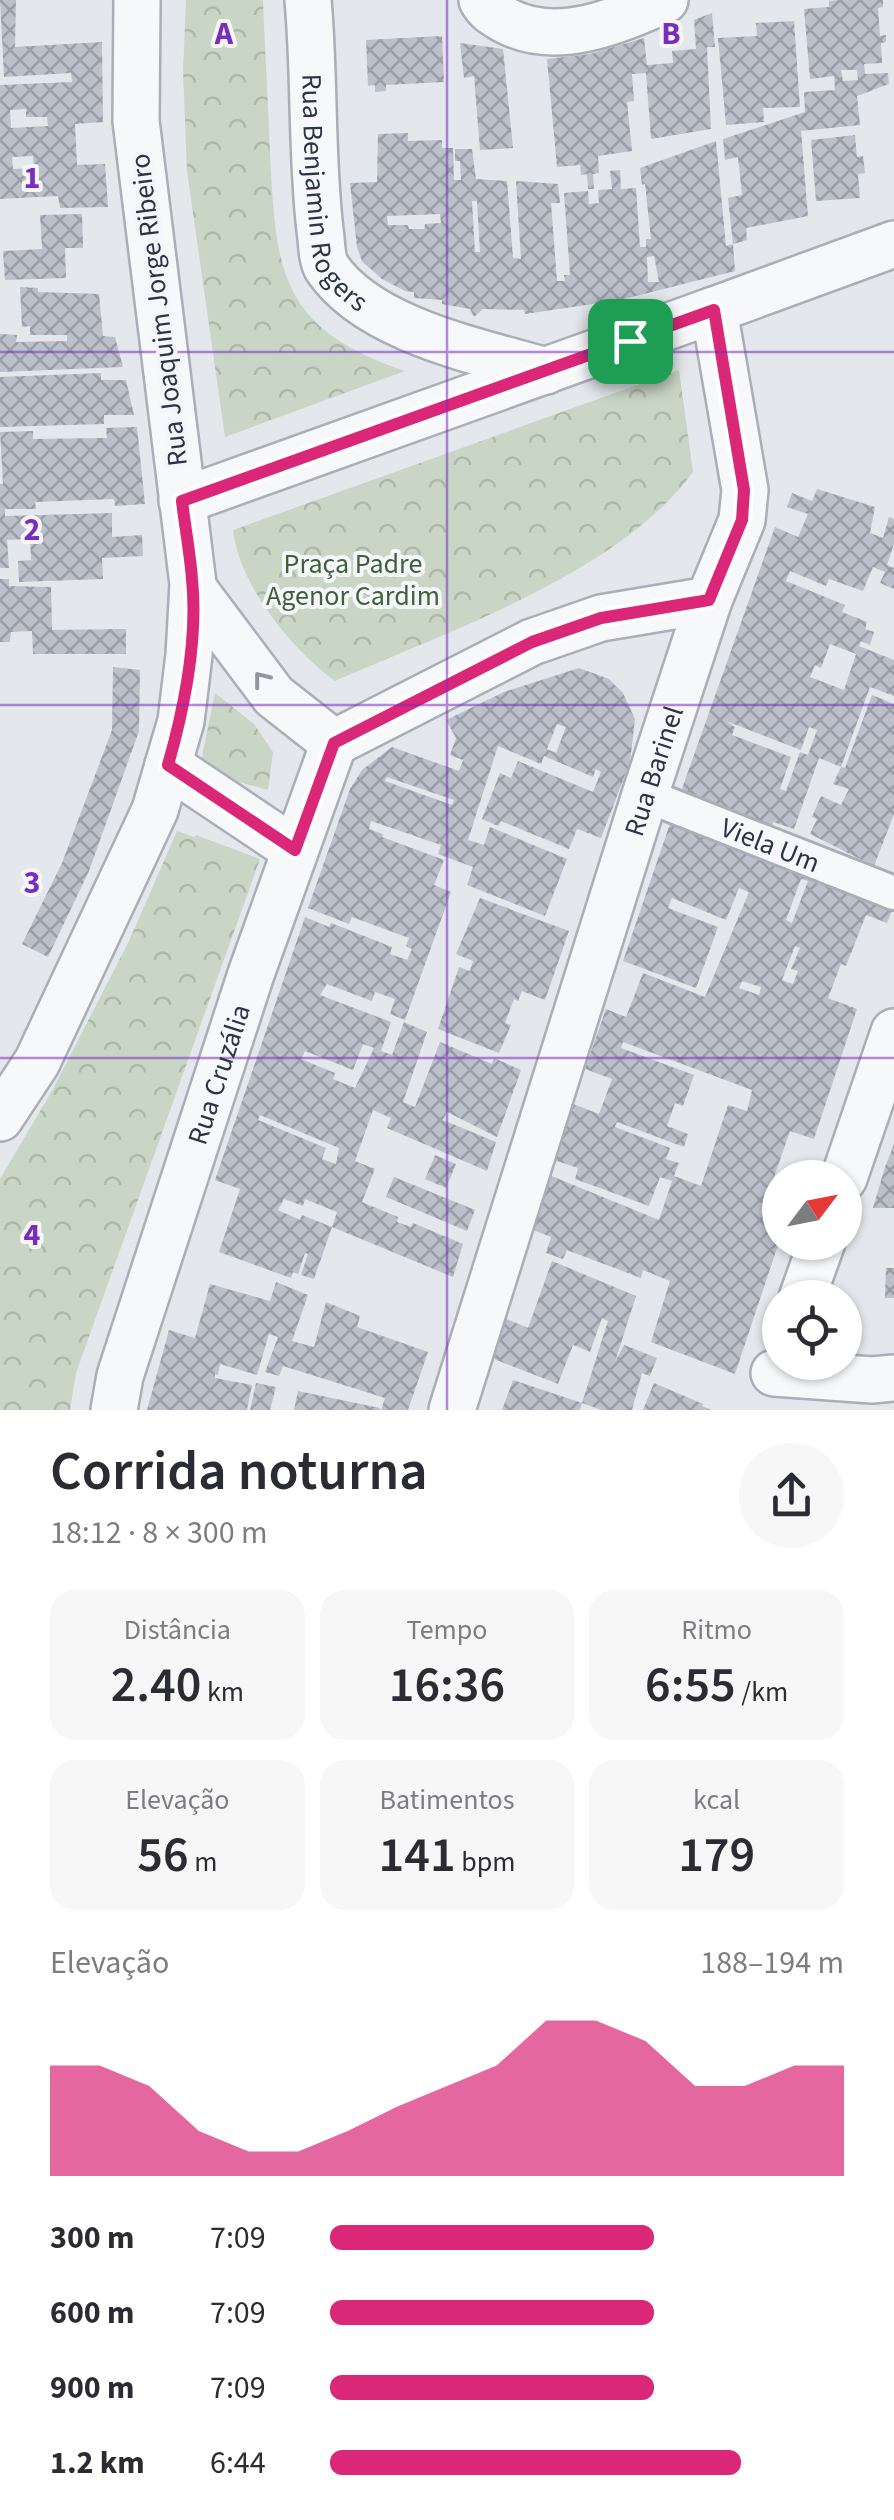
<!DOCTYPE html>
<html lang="pt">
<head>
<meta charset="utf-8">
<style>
  :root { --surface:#fff; --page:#f7f7f7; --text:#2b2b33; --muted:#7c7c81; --accent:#db2777 }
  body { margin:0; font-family:"Source Sans 3",sans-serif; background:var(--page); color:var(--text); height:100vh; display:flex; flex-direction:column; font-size:38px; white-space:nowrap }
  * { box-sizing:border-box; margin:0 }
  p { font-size:32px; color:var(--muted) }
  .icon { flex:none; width:55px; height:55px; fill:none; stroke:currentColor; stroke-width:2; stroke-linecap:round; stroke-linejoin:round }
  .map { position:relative; height:1410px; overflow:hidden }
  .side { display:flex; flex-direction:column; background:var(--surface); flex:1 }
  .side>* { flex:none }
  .needle { width:65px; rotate:58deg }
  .tools { position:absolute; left:762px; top:1160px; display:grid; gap:20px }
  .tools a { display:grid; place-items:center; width:100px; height:100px; border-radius:50%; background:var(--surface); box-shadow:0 2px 8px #0004; font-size:50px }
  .pin { position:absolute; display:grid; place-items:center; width:85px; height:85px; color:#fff; margin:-42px; border-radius:20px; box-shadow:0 5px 15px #0006 }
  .round { display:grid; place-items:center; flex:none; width:105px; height:105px; border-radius:52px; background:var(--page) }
  .overview { display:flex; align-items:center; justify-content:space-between; height:170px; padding:0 50px }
  h1 { font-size:55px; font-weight:600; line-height:75px }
  .figures { display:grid; grid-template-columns:repeat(3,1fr); gap:15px; height:170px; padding:10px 50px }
  .figures div { display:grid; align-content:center; border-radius:25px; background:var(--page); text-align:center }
  .figures b { font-size:50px; font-weight:600 }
  .figures small { font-size:28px; font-weight:400 }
  .figures p { font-size:28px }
  .chart { height:280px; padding:20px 50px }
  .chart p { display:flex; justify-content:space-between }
  .chart svg { width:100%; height:180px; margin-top:10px; fill:var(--accent); opacity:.7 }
  ul { padding:0 50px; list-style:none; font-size:32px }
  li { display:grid; grid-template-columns:160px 120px 1fr; align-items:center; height:75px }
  li i { height:25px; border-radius:12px; background:var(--accent) }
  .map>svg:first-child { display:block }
  .park { fill:url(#park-crowns) }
  .building { fill:url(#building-cross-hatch); fill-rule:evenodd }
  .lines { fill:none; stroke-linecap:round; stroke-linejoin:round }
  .pedestrian-casing { stroke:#a9aeb7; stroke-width:38 }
  .minor-casing { stroke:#a9aeb7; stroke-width:50 }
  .pedestrian { stroke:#f7f8fa; stroke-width:32 }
  .minor { stroke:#f7f8fa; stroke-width:45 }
  .oneway { stroke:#9196a0 }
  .route-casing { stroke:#fff; stroke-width:20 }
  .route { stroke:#db2777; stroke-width:12 }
  .grid { fill:none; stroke:#7b2cbf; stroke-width:2.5; stroke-opacity:0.55 }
  .labels { text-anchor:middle; stroke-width:8; stroke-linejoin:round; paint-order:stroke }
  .street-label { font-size:28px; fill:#2b3445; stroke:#f4f6f9 }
  .park-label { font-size:28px; fill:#3f6138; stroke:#f4f6f9 }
  .grid-label { font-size:32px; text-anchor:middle; font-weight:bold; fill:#7b2cbf; stroke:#f4f6f9; stroke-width:8; stroke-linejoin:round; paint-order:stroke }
</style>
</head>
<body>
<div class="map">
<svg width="894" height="1410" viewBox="0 0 894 1410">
  <defs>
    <pattern id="park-crowns" width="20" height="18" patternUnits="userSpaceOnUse" patternTransform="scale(2.5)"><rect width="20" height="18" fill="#c9d6c5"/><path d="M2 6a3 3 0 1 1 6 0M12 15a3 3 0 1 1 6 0" fill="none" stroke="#adb8ab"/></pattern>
    <pattern id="building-cross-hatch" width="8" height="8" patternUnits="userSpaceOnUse" patternTransform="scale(2.5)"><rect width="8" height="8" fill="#bbc0ca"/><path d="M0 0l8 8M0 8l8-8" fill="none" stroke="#989da6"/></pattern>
  </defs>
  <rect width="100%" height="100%" fill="#e4e7ec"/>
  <g class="park">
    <path d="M186 0H263C265 51 268 102 270 153 276 271 279 328 405 371L225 437 187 171 183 71Z"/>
    <path d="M679 370 693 472C618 574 448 631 335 681 292 650 239 585 233 530Z"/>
    <polygon points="215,693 254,724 273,752 268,790 199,771"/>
    <polygon points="177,831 194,837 196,835 260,859 76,1373 70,1410 0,1410 0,1179 53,1089 129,941"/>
  </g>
  <g class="building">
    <path d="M0 0H16L15 47 102 42 103 122 75 124 77 165 105 164 108 207 60 208 58 196 0 199V85L72 82 71 73 4 77ZM26 109V117H47L48 126 11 128 10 110ZM33 156 34 168 13 169 12 157Z"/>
    <path d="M839 0H883V7L878 8 880 36 886 35V42L881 43 882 63 864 64 865 74 888 73 889 84 857 96 860 125 801 131 808 216 746 228 747 240 733 244 728 198 742 195 738 157 725 160 723 139 805 112 804 92 835 90 834 76 810 79 804 9 829 7V1ZM841 70H857L858 80 843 81Z"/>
    <polygon points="712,13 715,47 707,47 711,129 651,139 646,73 632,74 634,101 627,102 632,151 598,156 599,173 593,174 594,189 588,189 587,174 581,175 580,165 557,167 547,59 590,54 644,38 647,65 673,63 672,51 696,49 694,20"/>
    <polygon points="794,21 800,107 763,108 764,122 726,125 718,38 757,36 756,23"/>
    <polygon points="442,36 444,82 386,85 386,91 375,92 375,85 368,86 366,40"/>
    <polygon points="460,43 503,49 513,148 480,150 474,76 464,78"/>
    <path d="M408 133V141L442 140V148H453L454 180H461L460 161H455V149H472L476 179 507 181 513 258 521 259 516 181 558 184 560 203H551L557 281H565L564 275H570L564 193 588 191 589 204 599 203 598 190 612 189 610 171 620 170 621 189 636 188 640 247H646V239H651L645 184 642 185 640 168 716 141 726 246 733 244 735 271 620 300 525 314 524 310 483 309 474 317 470 309 442 304V300L414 298V292L405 291 382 279 362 261 357 247 350 183 377 182 378 134ZM472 201H477L480 252H475ZM440 214 441 223 425 224 424 229H409L408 225H388L387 216ZM654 256 659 282H648L647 257Z"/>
    <polygon points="855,135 857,157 863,156 865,173 858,174 860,198 816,201 811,140"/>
    <polygon points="82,214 83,248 65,248 66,278 5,280 3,251 42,249 40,215"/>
    <polygon points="20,287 38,288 38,292 99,294 103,336 115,337 123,367 0,372 0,334 17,335 16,342 67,341 67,335 30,335 30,326 22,327"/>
    <polygon points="101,373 101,380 126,380 134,415 104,415 104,424 0,427 0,377"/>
    <polygon points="137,427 145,504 115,506 114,499 35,502 36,509 5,509 5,516 112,513 112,537 142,535 143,556 102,558 103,579 19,582 18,561 31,560 30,539 7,540 9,568 0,568 0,484 3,484 0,432 33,431 33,439 107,438 106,428"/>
    <path d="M817 489 875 507 870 533 883 538 889 517 894 519V544L887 565 894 568V589L880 583 885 572 873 567 863 591 829 579 826 586 790 571 786 581 845 605 842 612 867 622 865 629 874 632 870 645 861 641 859 646 894 660V696L870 687 841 767 819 758 794 829 773 822 772 826 709 800 706 807 679 797 775 527 798 537 808 514 787 507 792 493 812 501ZM830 644 856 654 844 690 810 677 815 665 821 668ZM726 721 801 750 809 727 817 730 808 755 800 752 786 791 780 789 791 757 732 735 735 727Z"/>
    <polygon points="0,579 9,579 9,586 51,587 52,630 126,629 126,654 33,654 32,631 11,632 10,642 0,642"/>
    <polygon points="113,667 140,670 139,731 89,871 48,957 22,944 62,863 112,730"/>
    <path d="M579 668 609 679 623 693 635 719 630 762 601 838 577 829 569 849 501 821 498 826 482 819 500 773 511 778 518 761 593 792 601 772 596 769 593 777 544 756 541 764 498 746 468 840 484 845 490 827 567 859 545 916 467 885 473 867 438 854 441 845 371 821 369 829 383 834 382 837 444 860 434 885 451 892 405 1020 390 1014 395 999 375 992 372 1001 327 984 320 995 391 1022 381 1051 392 1055 404 1022 427 1032 403 1102 415 1107 440 1042 492 1064 494 1058 521 1070 497 1137 447 1112 443 1120 496 1142 487 1171 387 1128 391 1118 373 1110 355 1161 375 1169 362 1202 398 1217 397 1222 411 1227 413 1223 463 1244 453 1277 332 1227 337 1212 305 1199 303 1206 284 1199 278 1210 300 1220 302 1215 332 1227 314 1279 301 1275 308 1254 305 1253 298 1274 293 1272 291 1278 219 1252 240 1189 215 1180 305 917 329 927 331 923 392 947 390 954 407 960 412 949 406 946 409 938 352 917 349 924 308 908 350 789 362 770 392 747 459 771 463 760 450 755 456 738 446 720 504 692ZM557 724 566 727 556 753 547 749ZM387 777 454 800 452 805 385 781ZM363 1044 374 1048 355 1088 333 1079 335 1073 301 1059 305 1051 353 1070ZM260 1115 339 1148 336 1164 322 1159 326 1148 258 1120Z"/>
    <polygon points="872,695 894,704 894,814 874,866 810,834 817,819 812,817 821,796 841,805 849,789 833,784 841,767 845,768"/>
    <path d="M672 818 894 906 887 923 866 915 846 966 841 964 828 998 857 1009 814 1139 790 1131 771 1186 780 1189V1239L735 1374 651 1342 670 1281 643 1270 641 1278 567 1250 563 1259 546 1253 551 1237 531 1229 549 1175 659 1220 672 1181 660 1177 649 1206 575 1179 578 1168 554 1160 573 1104 599 1114 612 1079 585 1069 606 1009 626 1017 643 973 705 997 749 892 739 888 726 920 672 898 668 908 718 927 696 988 623 961ZM801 879 808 881 792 923 786 920ZM795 946 800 948 791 969 798 971 793 984 782 980ZM742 981 761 987 759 995 739 988ZM623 1042 752 1090 747 1111 728 1105 701 1186 674 1176 679 1163 666 1159 670 1148 615 1127 617 1122 684 1147 688 1134 667 1126 675 1103 683 1106 694 1075 621 1048Z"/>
    <polygon points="480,898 569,931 545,1000 522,991 518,1001 514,999 505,1023 511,1025 499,1053 438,1029 459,967 470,971 473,961 456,954"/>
    <polygon points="894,1144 894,1208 873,1208 885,1167"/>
    <polygon points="435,1155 456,1164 446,1188 425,1179"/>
    <polygon points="394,1177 475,1210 467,1231 386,1197"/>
    <polygon points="552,1261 636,1296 615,1362 624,1345 657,1358 650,1376 642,1373 632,1410 602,1410 582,1403 608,1321 602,1318 590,1352 573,1345 558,1384 489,1357 502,1317 528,1328"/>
    <polygon points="886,1268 894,1268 894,1298 885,1298"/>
    <polygon points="276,1282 308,1295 292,1341 314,1347 326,1302 360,1316 357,1327 428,1352 408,1410 381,1410 385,1398 283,1366 279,1376 265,1372 278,1337 269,1334 257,1375 220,1364 218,1375 215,1374 215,1378 252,1385 247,1410 147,1410 169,1330 195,1338 210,1284 270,1301"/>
    <polygon points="513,1380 582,1403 580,1410 502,1410"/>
    <polygon points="256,1383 276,1387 270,1410 250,1410"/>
    <polygon points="654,1383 703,1404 702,1406 711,1410 643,1410"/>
    <polygon points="298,1391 380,1408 380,1410 294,1410"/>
  </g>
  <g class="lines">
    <defs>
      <g id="pedestrian">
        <path id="s1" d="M645 795 894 893"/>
      </g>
      <g id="minor">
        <path id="s2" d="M308 0C315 77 311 154 320 230 322 242 321 258 327 268 369 330 478 351 546 371"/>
        <path d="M482 0C488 11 495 14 505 20 556 48 617 21 665 0"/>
        <polyline points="182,501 714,310"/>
        <polyline points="193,588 274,696 334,743"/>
        <polyline points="334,743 532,642 601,618 709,600"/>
        <polyline points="168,765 295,850"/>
        <polyline points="0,1118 37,1062 155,810 181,721 189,655 193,584 136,121 137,0"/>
        <polyline points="844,1178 894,1032"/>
        <polyline points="802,1298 822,1242"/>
        <polyline points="774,1373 872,1380 894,1378"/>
        <path id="s3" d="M114 1410 120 1376 251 974 334 743"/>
        <path id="s4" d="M452 1410 645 795 709 600 742 520 745 490 714 310 894 244"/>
      </g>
    </defs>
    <use href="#pedestrian" class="pedestrian-casing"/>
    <use href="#minor" class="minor-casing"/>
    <use href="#pedestrian" class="pedestrian"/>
    <use href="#minor" class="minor"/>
  </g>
  <defs><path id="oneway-chevron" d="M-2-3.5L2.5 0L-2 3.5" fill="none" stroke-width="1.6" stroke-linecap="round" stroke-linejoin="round" transform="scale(2.5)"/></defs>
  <use class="oneway" href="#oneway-chevron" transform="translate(261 679) rotate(-128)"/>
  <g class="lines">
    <defs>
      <path id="route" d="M714 310 744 490 742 520 709 600 601 618 532 642 334 743 295 850 168 765C184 709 198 638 192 579 190 553 185 527 182 501Z"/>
    </defs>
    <use href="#route" class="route-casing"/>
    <use href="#route" class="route"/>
  </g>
  <path class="grid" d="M447 0V1410M0 352H894M0 705H894M0 1058H894"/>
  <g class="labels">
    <g class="street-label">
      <text dy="10" stroke="none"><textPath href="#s2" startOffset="198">Rua Benjamin Rogers</textPath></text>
      <text transform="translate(158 310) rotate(-97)" y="10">Rua Joaquim Jorge Ribeiro</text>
      <text dy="10" stroke="none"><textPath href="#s4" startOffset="670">Rua Barinel</textPath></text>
      <text dy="10" stroke="none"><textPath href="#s1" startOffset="135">Viela Um</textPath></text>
      <text dy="10" stroke="none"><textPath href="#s3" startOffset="352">Rua Cruzália</textPath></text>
    </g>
    <g class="park-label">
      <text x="353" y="573">Praça Padre<tspan x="353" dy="32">Agenor Cardim</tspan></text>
    </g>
  </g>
  <g class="grid-label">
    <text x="224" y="44">A</text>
    <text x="671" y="44">B</text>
    <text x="32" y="188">1</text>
    <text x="32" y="540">2</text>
    <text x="32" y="893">3</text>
    <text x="32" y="1245">4</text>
  </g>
</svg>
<div class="tools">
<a><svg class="needle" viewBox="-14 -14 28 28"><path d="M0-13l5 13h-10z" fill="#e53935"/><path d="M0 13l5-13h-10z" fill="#7c7c81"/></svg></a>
<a><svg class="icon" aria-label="locate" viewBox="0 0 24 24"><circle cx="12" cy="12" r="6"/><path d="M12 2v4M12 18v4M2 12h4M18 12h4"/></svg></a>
</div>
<div class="pin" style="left:630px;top:341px;background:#1e9e55"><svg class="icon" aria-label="arrive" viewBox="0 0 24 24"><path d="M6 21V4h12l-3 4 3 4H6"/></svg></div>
</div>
<section class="side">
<div class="overview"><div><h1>Corrida noturna</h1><p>18:12 · 8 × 300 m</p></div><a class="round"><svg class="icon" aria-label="share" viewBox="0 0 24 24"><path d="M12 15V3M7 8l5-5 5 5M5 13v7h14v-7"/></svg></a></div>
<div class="figures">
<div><p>Distância</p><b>2.40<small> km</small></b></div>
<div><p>Tempo</p><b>16:36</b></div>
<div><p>Ritmo</p><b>6:55<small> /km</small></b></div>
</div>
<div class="figures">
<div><p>Elevação</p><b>56<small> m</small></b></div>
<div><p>Batimentos</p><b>141<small> bpm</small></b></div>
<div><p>kcal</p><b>179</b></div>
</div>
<div class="chart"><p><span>Elevação</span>188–194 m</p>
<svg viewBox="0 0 160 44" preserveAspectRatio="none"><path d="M0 44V17L10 17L20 22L30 33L40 38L50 38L60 33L70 27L80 22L90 17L100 6L110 6L120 11L130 22L140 22L150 17L160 17V44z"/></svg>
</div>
<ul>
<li><b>300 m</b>7:09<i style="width:63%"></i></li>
<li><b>600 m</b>7:09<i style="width:63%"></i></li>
<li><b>900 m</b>7:09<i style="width:63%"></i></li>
<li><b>1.2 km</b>6:44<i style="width:80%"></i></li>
</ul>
</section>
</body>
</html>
